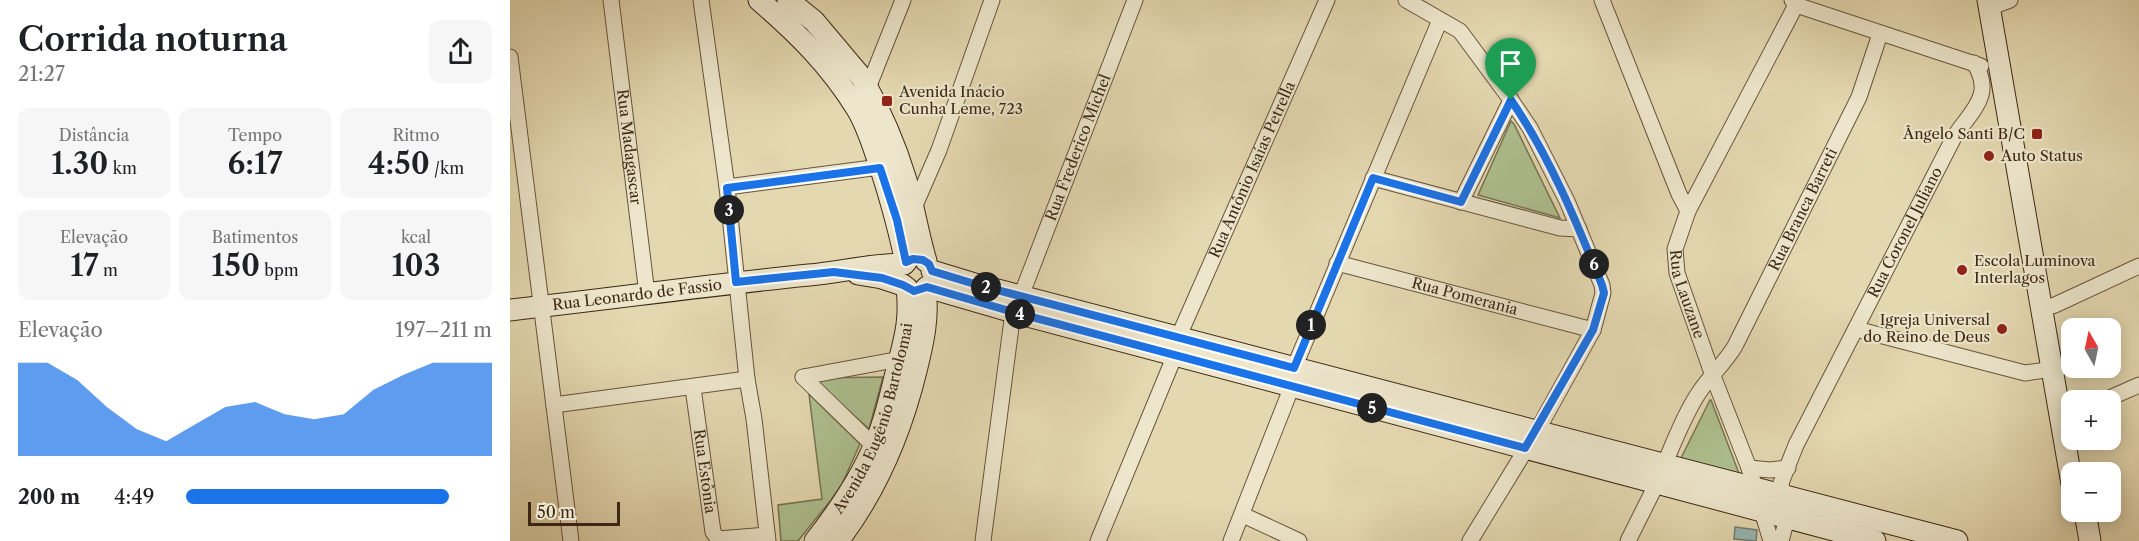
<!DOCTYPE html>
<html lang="pt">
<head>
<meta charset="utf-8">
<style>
  :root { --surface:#fff; --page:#f6f6f6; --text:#202124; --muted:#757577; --accent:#1a73e8 }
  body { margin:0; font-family:"Libre Caslon Text",serif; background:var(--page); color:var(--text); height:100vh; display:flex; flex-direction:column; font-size:22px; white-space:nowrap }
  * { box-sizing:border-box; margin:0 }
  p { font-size:20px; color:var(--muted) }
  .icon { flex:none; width:33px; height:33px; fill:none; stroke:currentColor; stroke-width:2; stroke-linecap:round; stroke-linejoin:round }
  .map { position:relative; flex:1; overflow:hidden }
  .sheet { display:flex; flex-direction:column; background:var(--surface); width:510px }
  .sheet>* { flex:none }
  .needle { width:39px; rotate:351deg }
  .buttons { position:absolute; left:1551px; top:318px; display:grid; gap:12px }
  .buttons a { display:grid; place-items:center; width:60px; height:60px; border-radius:12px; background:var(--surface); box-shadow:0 3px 15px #0003; font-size:30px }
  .scale { position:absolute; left:18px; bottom:15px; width:92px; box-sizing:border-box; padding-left:6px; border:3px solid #3d2815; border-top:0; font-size:16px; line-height:21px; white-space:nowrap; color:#3d2815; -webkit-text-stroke:4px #ede6cc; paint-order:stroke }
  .pin { position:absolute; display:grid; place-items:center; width:51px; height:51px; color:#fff; margin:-62px -26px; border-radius:50% 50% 50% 0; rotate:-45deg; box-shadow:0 0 6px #0007 }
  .pin .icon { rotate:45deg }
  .km { position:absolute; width:30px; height:30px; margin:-15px; border-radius:50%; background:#222; color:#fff; font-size:16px; line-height:30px; text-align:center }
  .round { display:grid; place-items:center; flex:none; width:63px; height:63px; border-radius:12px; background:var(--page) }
  .overview { display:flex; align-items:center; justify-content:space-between; height:102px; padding:0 18px }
  h1 { font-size:33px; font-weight:600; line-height:45px }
  .stats { display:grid; grid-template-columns:repeat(3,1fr); gap:9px; height:102px; padding:6px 18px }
  .stats div { display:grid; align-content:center; border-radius:12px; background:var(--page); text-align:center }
  .stats b { font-size:30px; font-weight:600 }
  .stats small { font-size:16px; font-weight:400 }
  .stats p { font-size:16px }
  .chart { height:168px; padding:12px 18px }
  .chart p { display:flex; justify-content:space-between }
  .chart svg { width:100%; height:108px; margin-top:6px; fill:var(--accent); opacity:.7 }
  ul { padding:0 18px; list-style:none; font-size:20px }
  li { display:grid; grid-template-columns:96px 72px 1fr; align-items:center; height:45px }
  li i { height:15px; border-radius:8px; background:var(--accent) }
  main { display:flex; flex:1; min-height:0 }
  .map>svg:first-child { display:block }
  .green { fill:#aec090; stroke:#767452; stroke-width:1.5 }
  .water { fill:#97b8b2; stroke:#737e73; stroke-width:1.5 }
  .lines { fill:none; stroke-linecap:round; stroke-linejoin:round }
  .street-casing { stroke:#67543c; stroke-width:17 }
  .secondary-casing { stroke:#3d2815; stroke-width:23 }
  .street { stroke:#ede6cc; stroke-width:15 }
  .secondary { stroke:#ede6cc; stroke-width:21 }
  .route-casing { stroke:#fff; stroke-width:12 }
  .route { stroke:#1a73e8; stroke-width:8 }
  .poi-dot { fill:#8f2418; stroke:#ede6cc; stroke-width:2 }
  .labels { text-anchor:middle; stroke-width:4.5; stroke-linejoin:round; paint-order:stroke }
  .poi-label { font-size:15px; fill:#3d2815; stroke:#ede6cc; text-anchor:start }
  .street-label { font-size:15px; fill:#3d2815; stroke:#ede6cc }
</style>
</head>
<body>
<main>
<section class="sheet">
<div class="overview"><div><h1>Corrida noturna</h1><p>21:27</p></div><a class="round"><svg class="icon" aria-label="share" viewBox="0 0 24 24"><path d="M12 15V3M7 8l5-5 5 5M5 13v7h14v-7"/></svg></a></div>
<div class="stats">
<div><p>Distância</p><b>1.30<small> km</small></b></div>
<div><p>Tempo</p><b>6:17</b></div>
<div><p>Ritmo</p><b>4:50<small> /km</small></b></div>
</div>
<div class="stats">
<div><p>Elevação</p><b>17<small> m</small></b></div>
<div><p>Batimentos</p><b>150<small> bpm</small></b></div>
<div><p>kcal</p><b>103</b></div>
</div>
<div class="chart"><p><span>Elevação</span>197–211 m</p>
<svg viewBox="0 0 160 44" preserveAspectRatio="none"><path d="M0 44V6L10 6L20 13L30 24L40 33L50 38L60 31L70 24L80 22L90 27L100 29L110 27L120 17L130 11L140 6L150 6L160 6V44z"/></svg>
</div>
<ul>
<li><b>200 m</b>4:49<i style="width:86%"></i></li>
</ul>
</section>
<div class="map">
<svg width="1629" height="541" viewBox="0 0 1629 541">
  <rect width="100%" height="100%" fill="#e4d8b0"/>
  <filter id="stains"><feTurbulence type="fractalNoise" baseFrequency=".00333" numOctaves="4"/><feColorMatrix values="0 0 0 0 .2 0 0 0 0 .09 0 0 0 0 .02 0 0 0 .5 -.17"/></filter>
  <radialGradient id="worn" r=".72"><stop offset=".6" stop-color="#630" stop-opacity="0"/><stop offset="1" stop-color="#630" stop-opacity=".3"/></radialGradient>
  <g class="green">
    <polygon points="1001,121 1004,124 1050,218 968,195"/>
    <polygon points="373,377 359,429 303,378"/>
    <polygon points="299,394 350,444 332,484 321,500 288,541 271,541 268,505 312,499"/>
    <polygon points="1200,400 1201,400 1230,476 1171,458"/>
  </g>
  <polygon class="water" points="1225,527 1247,530 1246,541 1224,539"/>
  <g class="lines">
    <defs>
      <g id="street">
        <path id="s1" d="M101 0 137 294"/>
        <polyline points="191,0 217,187 237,379 244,419 258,541"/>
        <polyline points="896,0 950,31 1001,100 1020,128 1057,201 1092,285 1093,293 1083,330 1027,431 960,541"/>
        <path id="s2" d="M1092 0 1169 194 1178 211 1165 249 1167 273 1203 376 1239 468 1261 541"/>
        <polyline points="1282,0 1286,5 1471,66"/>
        <polyline points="1479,8 1500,0"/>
        <polyline points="0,57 61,541"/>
        <polyline points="358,88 393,0"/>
        <polyline points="863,178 1050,228 1069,229"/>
        <polyline points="217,187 370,167"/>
        <polyline points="951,202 1001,100"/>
        <polyline points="403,210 429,150 482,0"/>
        <polyline points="1178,211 1286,5"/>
        <path id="s3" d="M827 263 1083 330"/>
        <path id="s4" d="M511 296 625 0"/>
        <polyline points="1531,309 1545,305 1629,266"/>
        <polyline points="1346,329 1515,373 1550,368"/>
        <path id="s5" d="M668 338 817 0"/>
        <polyline points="784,368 930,20"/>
        <polyline points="293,377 364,446"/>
        <polyline points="293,377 390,359"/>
        <path id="s6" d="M183 388 203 532 208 539 257 535"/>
        <polyline points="1595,400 1629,385"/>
        <polyline points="44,405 237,379"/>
        <path id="s7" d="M1154 465C1165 440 1175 413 1190 391 1201 375 1215 363 1225 346L1349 97 1370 34"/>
        <polyline points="1239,468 1260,470 1278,468"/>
        <polyline points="733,515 789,541"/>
        <polyline points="473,541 503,312"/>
        <polyline points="588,541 665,355"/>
        <polyline points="721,541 782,386"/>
        <polyline points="1118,541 1147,483"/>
        <path id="s8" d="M1271 541 1277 518 1271 483 1286 445 1444 137C1461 111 1485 95 1464 63"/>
      </g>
      <g id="secondary">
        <path d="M249 0C287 33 320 65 347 109 358 127 364 149 371 169 381 200 389 230 396 262"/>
        <path d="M278 0 304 21 352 78C370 110 385 144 396 180 404 207 408 235 416 261"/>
        <polyline points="1478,0 1562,484"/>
        <polyline points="422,271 468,285 1447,541"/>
        <polyline points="348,274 372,278 393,285"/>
        <polyline points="417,287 503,312 1365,541"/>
        <path id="s9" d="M0 310C100 299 199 285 299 275 331 272 362 264 394 264"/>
        <polyline points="1575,512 1580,541"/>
        <path id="s10" d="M305 541C331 508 356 471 370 431 377 412 381 393 386 373 394 341 401 322 397 288"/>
        <path d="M328 541C367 490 391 432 406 371 413 343 419 317 415 289"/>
      </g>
    </defs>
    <use href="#street" class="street-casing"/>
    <use href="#secondary" class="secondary-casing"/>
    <use href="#street" class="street"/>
    <use href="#secondary" class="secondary"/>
  </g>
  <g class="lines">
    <defs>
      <path id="route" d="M1001 100C1040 157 1066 221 1092 285L1094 293 1083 330 1015 448 503 312 417 287 404 291 393 285 372 278 324 272 226 282 217 188 370 168 387 220 396 262 403 259 413 260 419 264 422 271 468 285 784 368 863 178 951 202Z"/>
    </defs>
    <use href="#route" class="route-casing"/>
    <use href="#route" class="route"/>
  </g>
  <g class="poi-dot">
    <rect x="371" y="95" width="12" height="12" rx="3"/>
    <rect x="1521" y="128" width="12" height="12" rx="3"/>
    <circle cx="1479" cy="156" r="6"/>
    <circle cx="1452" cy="270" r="6"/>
    <circle cx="1492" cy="329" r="6"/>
  </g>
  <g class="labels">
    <g class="poi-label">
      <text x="389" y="97">Avenida Inácio<tspan x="389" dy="17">Cunha Leme, 723</tspan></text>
      <text x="1515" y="139" text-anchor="end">Ângelo Santi B/C</text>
      <text x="1491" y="161">Auto Status</text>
      <text x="1464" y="266">Escola Luminova<tspan x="1464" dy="17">Interlagos</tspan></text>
      <text x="1480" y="325" text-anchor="end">Igreja Universal<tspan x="1480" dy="17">do Reino de Deus</tspan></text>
    </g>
    <g class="street-label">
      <text dy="5" stroke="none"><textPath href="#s1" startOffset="148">Rua Madagascar</textPath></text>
      <text dy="5" stroke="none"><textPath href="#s4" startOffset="159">Rua Frederico Michel</textPath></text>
      <text dy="5" stroke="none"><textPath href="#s5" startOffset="184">Rua Antônio Isaías Petrella</textPath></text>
      <text dy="5" stroke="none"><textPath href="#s7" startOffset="292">Rua Branca Barreti</textPath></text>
      <text dy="5" stroke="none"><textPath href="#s8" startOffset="339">Rua Coronel Juliano</textPath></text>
      <text dy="5" stroke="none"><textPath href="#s2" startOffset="315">Rua Lauzane</textPath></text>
      <text dy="5" stroke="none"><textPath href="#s9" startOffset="128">Rua Leonardo de Fassio</textPath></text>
      <text dy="5" stroke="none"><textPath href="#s3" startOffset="132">Rua Pomerania</textPath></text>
      <text dy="5" stroke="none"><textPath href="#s10" startOffset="138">Avenida Eugênio Bartolomai</textPath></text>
      <text dy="5" stroke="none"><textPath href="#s6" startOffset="84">Rua Estônia</textPath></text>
    </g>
  </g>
  <rect width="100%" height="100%" filter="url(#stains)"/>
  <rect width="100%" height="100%" fill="url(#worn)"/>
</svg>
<div class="buttons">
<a><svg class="needle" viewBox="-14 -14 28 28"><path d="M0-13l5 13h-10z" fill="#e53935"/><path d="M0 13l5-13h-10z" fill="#757577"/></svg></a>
<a>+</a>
<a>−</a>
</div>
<div class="scale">50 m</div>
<div class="pin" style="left:1001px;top:100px;background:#1e9e55"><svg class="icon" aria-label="arrive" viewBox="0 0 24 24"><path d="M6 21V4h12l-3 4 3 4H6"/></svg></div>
<b class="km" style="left:801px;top:325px">1</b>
<b class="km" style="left:476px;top:287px">2</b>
<b class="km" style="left:219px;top:210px">3</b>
<b class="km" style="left:510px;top:314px">4</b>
<b class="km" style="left:862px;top:408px">5</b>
<b class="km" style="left:1084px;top:264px">6</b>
</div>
</main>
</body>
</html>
